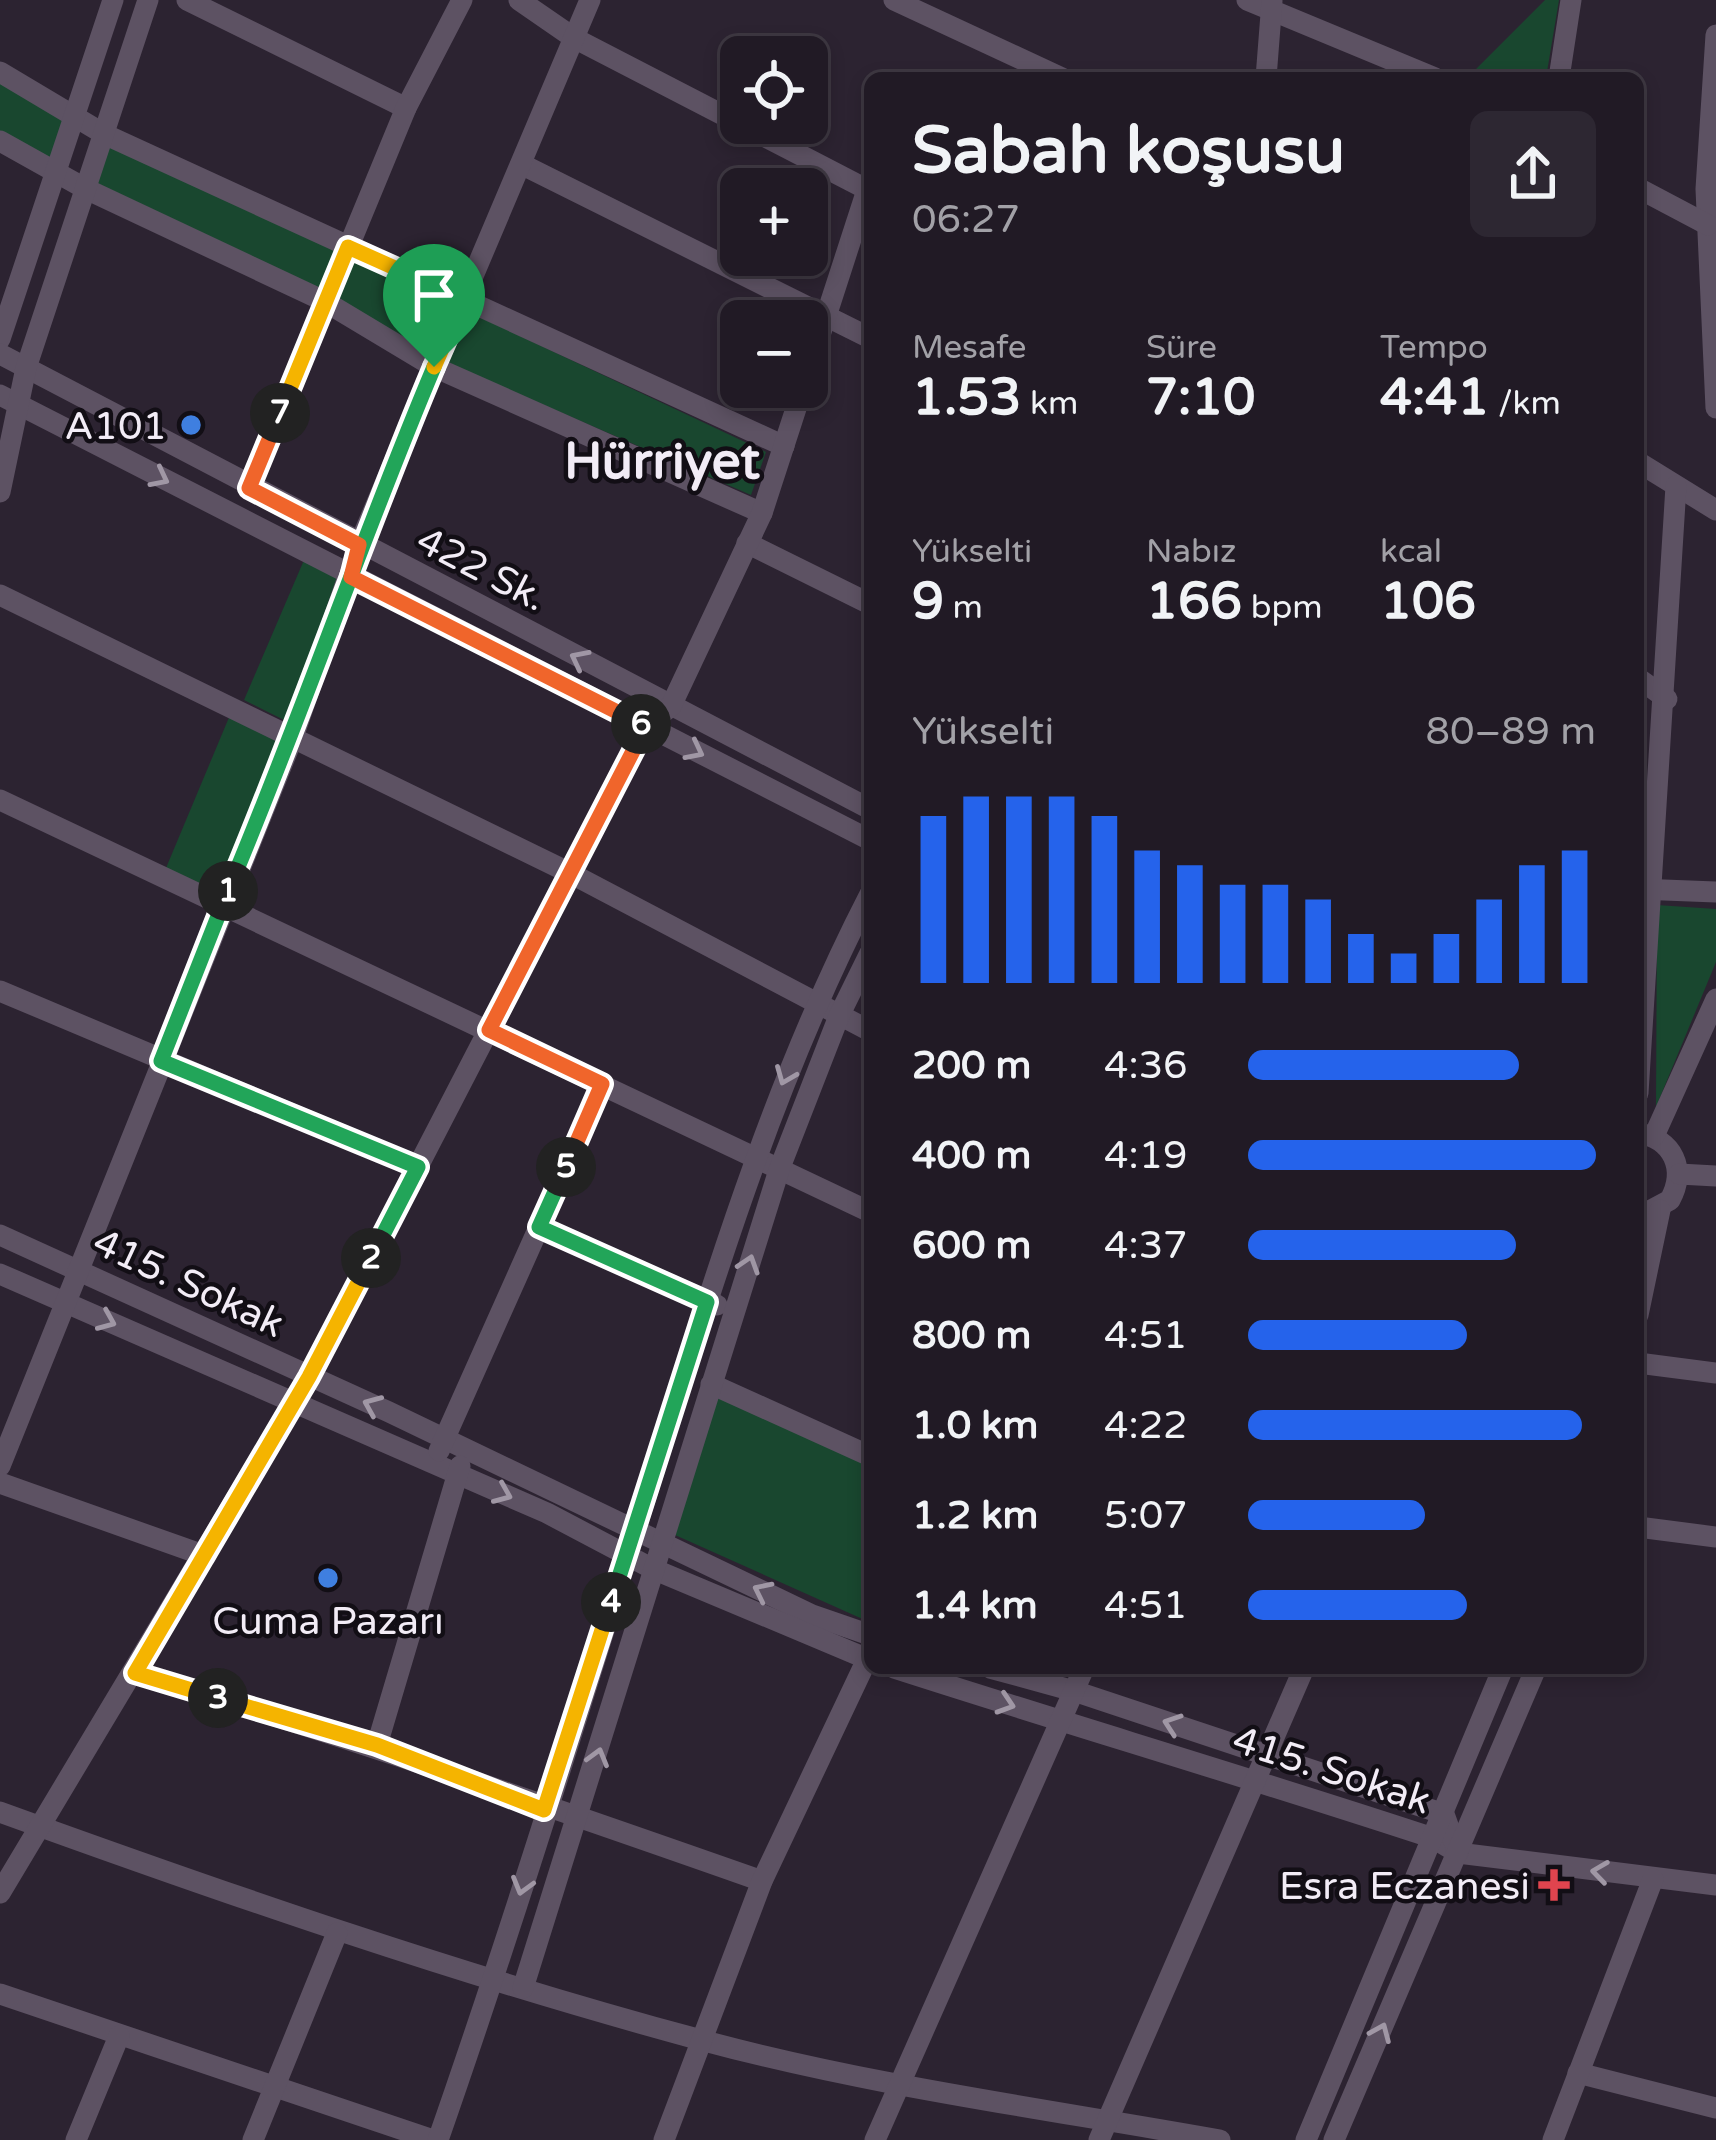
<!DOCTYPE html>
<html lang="tr">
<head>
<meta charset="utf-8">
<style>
  :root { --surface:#211a25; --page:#2d2732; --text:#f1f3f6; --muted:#a2a1a7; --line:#3e3842; --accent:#2563eb }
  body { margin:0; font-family:"Varela Round",sans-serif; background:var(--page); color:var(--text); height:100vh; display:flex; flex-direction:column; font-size:45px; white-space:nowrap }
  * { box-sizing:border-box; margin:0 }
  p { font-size:39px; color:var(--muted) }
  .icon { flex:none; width:66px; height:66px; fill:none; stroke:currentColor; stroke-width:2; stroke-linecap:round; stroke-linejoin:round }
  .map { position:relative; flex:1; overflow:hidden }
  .panel { position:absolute; left:864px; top:72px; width:780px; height:1602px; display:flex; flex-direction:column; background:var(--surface); border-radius:18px; box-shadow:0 6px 18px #0003,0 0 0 3px var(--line) }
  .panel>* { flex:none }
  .buttons { position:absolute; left:720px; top:36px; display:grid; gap:24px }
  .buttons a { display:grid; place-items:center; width:108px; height:108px; border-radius:18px; background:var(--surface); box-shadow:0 6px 18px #0003,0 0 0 3px var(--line); font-size:60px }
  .pin { position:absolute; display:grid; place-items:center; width:102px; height:102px; color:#fff; margin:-123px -51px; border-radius:50% 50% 50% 0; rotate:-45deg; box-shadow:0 0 12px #0007 }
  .pin .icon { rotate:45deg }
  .km { position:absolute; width:60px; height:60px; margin:-30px; border-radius:50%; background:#222; color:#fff; font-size:33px; line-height:60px; text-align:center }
  .round { display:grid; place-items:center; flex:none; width:126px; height:126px; border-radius:18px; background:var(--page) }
  .overview { display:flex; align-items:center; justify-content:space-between; height:204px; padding:0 48px }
  h1 { font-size:66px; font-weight:700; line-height:90px }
  .figures { display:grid; grid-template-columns:repeat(3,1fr); gap:18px; height:204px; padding:12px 48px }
  .figures div { display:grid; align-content:center }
  .figures b { font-size:51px; font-weight:700 }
  .figures small { font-size:33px; font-weight:400 }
  .figures p { font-size:33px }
  .chart { height:336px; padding:24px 48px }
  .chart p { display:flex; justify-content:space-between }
  .chart svg { width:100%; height:216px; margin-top:12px; stroke:var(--accent); stroke-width:6 }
  ul { padding:0 48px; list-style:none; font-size:39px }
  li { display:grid; grid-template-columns:192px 144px 1fr; align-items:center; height:90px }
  li i { height:30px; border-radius:15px; background:var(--accent) }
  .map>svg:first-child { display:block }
  .green { fill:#19472f }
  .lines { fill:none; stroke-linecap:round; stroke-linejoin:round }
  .minor { stroke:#5d5263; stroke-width:21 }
  .oneway { stroke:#a097a5 }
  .split-1-casing { stroke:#fff; stroke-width:24 }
  .split-2-casing { stroke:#fff; stroke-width:24 }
  .split-3-casing { stroke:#fff; stroke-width:24 }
  .split-4-casing { stroke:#fff; stroke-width:24 }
  .split-5-casing { stroke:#fff; stroke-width:24 }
  .split-6-casing { stroke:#fff; stroke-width:24 }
  .split-7-casing { stroke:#fff; stroke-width:24 }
  .split-8-casing { stroke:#fff; stroke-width:24 }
  .split-1 { stroke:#22a559; stroke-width:15 }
  .split-2 { stroke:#22a559; stroke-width:15 }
  .split-3 { stroke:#f5b400; stroke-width:15 }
  .split-4 { stroke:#f5b400; stroke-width:15 }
  .split-5 { stroke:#22a559; stroke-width:15 }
  .split-6 { stroke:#f0652b; stroke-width:15 }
  .split-7 { stroke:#f0652b; stroke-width:15 }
  .split-8 { stroke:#f5b400; stroke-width:15 }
  .shop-dot { fill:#3f7fe0; stroke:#120e15; stroke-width:4.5 }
  .health-dot { fill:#e0444e; stroke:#120e15; stroke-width:4.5 }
  .labels { text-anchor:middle; stroke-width:9; stroke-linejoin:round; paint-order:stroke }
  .poi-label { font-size:39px; fill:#f2ecf6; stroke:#120e15; text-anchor:end }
  .street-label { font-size:39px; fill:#f2ecf6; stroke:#120e15 }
  .district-label { font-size:51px; font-weight:bold; fill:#f2ecf6; stroke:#120e15 }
</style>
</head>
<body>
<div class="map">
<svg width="1716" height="2140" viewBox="0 0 1716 2140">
  <rect width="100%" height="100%" fill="#2c2331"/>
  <g class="green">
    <polygon points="1545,0 1559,0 1546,78 1467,78"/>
    <polygon points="0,72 75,116 56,172 0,141"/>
    <polygon points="107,141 338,250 319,292 96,185"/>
    <polygon points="353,260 447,301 425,351 335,298"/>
    <polygon points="467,311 766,452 751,495 445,362"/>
    <polygon points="304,560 342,579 290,723 244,700"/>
    <polygon points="230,715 283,741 219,892 166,868"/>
    <polygon points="1657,905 1716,909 1716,962 1656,1107"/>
    <polygon points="720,1388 870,1456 867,1621 675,1535"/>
  </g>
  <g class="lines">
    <g class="minor">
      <polyline points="187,0 406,108"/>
      <polyline points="519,0 574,38 870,191"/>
      <polyline points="894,0 1062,78"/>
      <polyline points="1247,0 1435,78"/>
      <polyline points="1716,35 1706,189 1716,408"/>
      <polyline points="0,72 104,134 784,446"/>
      <polyline points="1266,78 1272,1"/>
      <polyline points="1559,78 1571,0"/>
      <polyline points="0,141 86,189 324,301 434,367 762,513"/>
      <polyline points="521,164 870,338"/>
      <polyline points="1638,188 1708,225"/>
      <polyline points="0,339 113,0"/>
      <polyline points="0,354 870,809"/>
      <polyline points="807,375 867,190"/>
      <polyline points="0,395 870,840"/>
      <polyline points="1638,462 1716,510"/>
      <polyline points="249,488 406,108 462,0"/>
      <polyline points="0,492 26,368 148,0"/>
      <polyline points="747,543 870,604"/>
      <polyline points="0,595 570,873 870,1031"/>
      <polyline points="1638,678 1667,699"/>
      <polyline points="0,800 870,1212"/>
      <polyline points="1638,889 1716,892"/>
      <polyline points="0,991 418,1167"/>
      <polyline points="1638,1093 1676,486"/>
      <path d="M1638 1133C1673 1139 1687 1169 1670 1200L1638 1217"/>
      <polyline points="1654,1136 1716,999"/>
      <polyline points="1679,1174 1716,1176"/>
      <polyline points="539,1227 717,1305"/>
      <polyline points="0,1235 389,1412 812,1615 870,1635"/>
      <polyline points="0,1274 547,1513 653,1569 870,1660"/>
      <polyline points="1638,1315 1660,1210"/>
      <polyline points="1638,1363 1716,1373"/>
      <polyline points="711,1384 870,1456"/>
      <polyline points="439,1451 603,1084"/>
      <polyline points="0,1466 293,737 359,545 590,0"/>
      <polyline points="0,1483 206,1556"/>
      <polyline points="1638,1527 1716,1537"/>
      <path d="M894 1668C1074 1726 1254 1779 1433 1838L1458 1853 1716 1885"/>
      <polyline points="990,1668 1074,1691 1444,1814 1458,1853"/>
      <path d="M135 1673C347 1736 554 1808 762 1881"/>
      <polyline points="377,1745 460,1466"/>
      <path d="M0 1812C232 1896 463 1976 701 2040 871 2086 1047 2109 1220 2140"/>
      <polyline points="0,1893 309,1377 646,726 671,706 762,513 803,387"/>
      <polyline points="523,1988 779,1170 839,1016 870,953"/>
      <polyline points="0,1994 433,2140"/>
      <polyline points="1578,2073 1716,2108"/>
      <polyline points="76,2140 119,2036"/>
      <polyline points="253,2140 337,1933"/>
      <path d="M438 2140C517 1914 587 1684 659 1455 719 1263 777 1074 870 894"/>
      <polyline points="664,2140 762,1881 870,1653"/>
      <polyline points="875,2140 1084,1668"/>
      <polyline points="1099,2140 1304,1668"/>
      <polyline points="1306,2140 1503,1668"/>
      <polyline points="1334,2140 1536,1668"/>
      <polyline points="1553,2140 1653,1879"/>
    </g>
  </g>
  <defs><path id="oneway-chevron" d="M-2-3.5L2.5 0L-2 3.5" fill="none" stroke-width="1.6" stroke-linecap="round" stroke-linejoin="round" transform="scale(3)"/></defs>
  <g class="oneway">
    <use href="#oneway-chevron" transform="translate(160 478) rotate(27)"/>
    <use href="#oneway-chevron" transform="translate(579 659) rotate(-153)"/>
    <use href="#oneway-chevron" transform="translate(695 751) rotate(27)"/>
    <use href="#oneway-chevron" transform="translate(785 1076) rotate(112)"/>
    <use href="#oneway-chevron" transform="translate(749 1264) rotate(-72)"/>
    <use href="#oneway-chevron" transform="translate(107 1321) rotate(23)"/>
    <use href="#oneway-chevron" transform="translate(372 1405) rotate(-157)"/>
    <use href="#oneway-chevron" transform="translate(503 1494) rotate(23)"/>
    <use href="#oneway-chevron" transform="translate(762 1591) rotate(-154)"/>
    <use href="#oneway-chevron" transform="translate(1006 1704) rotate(18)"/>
    <use href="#oneway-chevron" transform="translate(1172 1724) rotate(-161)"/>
    <use href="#oneway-chevron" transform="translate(598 1757) rotate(-74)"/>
    <use href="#oneway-chevron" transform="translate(1600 1872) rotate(-172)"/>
    <use href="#oneway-chevron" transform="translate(522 1886) rotate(106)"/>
    <use href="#oneway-chevron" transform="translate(1381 2032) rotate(-67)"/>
  </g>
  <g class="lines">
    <defs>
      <path id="split-1" d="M228 891C301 718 361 540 434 367"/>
      <polyline id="split-2" points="228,891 161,1061 418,1167 371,1258"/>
      <polyline id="split-3" points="218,1698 135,1673 309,1377 371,1258"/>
      <polyline id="split-4" points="218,1698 377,1745 544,1810 611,1602"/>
      <polyline id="split-5" points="566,1167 539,1227 707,1302 611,1602"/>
      <polyline id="split-6" points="566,1167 602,1084 489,1030 646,726 641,724"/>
      <polyline id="split-7" points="280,413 249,488 359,545 351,577 641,724"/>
      <polyline id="split-8" points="280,413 348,247 464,299 434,367"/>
    </defs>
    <use href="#split-1" class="split-1-casing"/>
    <use href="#split-2" class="split-2-casing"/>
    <use href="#split-3" class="split-3-casing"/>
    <use href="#split-4" class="split-4-casing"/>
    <use href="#split-5" class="split-5-casing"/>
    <use href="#split-6" class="split-6-casing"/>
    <use href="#split-7" class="split-7-casing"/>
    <use href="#split-8" class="split-8-casing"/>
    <use href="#split-1" class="split-1"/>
    <use href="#split-2" class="split-2"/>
    <use href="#split-3" class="split-3"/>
    <use href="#split-4" class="split-4"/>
    <use href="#split-5" class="split-5"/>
    <use href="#split-6" class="split-6"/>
    <use href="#split-7" class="split-7"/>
    <use href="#split-8" class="split-8"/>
  </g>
  <g class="shop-dot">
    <circle cx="191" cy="425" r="12"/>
    <circle cx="328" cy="1578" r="12"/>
  </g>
  <path class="health-dot" d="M1548 1867h12v12h12v12h-12v12h-12v-12h-12v-12h12z"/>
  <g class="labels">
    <g class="poi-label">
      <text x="167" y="439">A101</text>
      <text x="328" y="1634" text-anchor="middle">Cuma Pazarı</text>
      <text x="1530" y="1899">Esra Eczanesi</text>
    </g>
    <g class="street-label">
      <text transform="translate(482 568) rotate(27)" y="14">422 Sk.</text>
      <text transform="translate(189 1282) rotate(25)" y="14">415. Sokak</text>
      <text transform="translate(1332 1769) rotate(18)" y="14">415. Sokak</text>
    </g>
    <g class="district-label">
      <text x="662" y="478">Hürriyet</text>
    </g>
  </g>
</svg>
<div class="buttons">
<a><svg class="icon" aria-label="locate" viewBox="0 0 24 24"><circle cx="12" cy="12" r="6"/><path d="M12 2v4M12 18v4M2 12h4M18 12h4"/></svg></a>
<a>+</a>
<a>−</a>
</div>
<div class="pin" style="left:434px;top:367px;background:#1e9e55"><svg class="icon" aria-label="arrive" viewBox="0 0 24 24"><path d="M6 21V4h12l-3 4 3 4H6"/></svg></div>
<b class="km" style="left:228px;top:891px">1</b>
<b class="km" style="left:371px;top:1258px">2</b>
<b class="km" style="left:218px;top:1698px">3</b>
<b class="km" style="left:611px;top:1602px">4</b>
<b class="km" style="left:566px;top:1167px">5</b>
<b class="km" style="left:641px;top:724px">6</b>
<b class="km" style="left:280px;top:413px">7</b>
<section class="panel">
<div class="overview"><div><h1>Sabah koşusu</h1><p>06:27</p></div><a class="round"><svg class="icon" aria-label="share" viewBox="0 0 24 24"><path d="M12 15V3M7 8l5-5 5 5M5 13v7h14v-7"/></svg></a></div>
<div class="figures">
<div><p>Mesafe</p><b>1.53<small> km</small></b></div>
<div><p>Süre</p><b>7:10</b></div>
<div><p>Tempo</p><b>4:41<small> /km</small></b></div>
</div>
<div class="figures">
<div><p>Yükselti</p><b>9<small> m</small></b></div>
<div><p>Nabız</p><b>166<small> bpm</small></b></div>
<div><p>kcal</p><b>106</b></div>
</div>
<div class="chart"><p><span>Yükselti</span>80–89 m</p>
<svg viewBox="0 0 160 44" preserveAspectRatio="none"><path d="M5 44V10M15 44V6M25 44V6M35 44V6M45 44V10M55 44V17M65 44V20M75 44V24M85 44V24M95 44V27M105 44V34M115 44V38M125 44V34M135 44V27M145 44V20M155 44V17"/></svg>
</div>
<ul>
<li><b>200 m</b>4:36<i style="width:78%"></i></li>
<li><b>400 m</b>4:19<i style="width:100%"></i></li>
<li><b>600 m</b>4:37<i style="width:77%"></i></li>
<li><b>800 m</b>4:51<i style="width:63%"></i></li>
<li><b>1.0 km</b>4:22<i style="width:96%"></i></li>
<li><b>1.2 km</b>5:07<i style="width:51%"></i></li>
<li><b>1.4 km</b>4:51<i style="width:63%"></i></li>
</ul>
</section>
</div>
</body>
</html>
